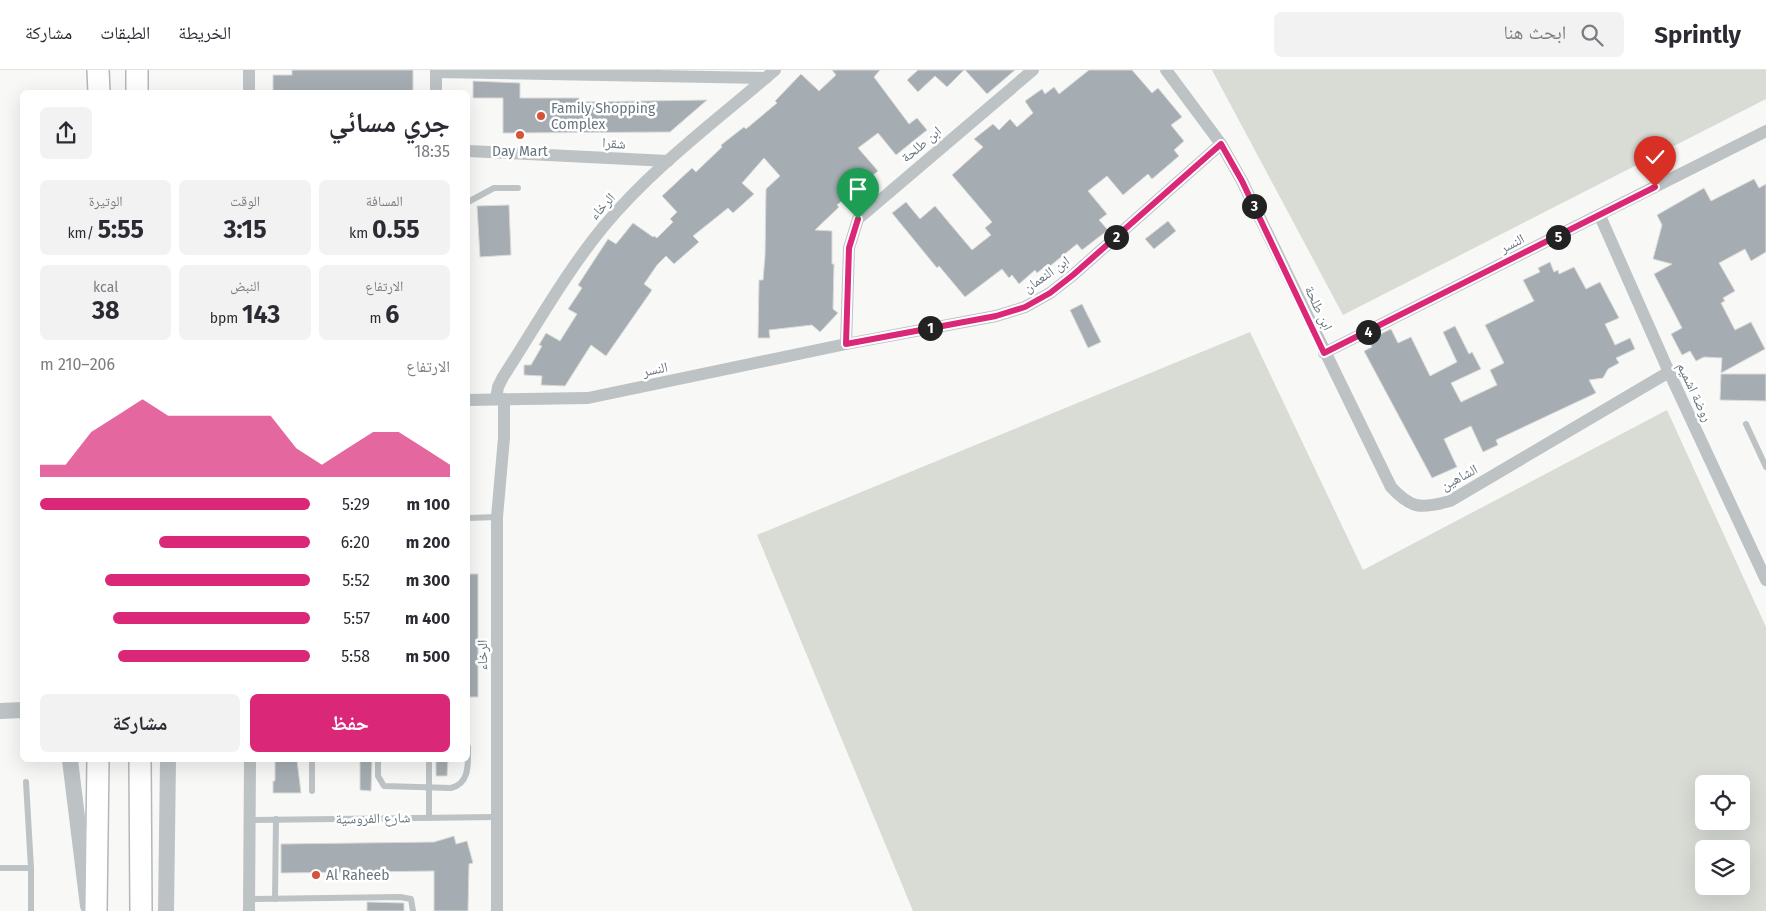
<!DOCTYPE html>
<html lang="ar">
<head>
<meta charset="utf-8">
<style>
  :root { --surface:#fff; --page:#f2f2f3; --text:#2b2b33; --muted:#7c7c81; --line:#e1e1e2; --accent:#db2777 }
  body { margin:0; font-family:"Fira Sans","Noto Naskh Arabic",sans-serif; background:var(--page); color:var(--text); direction:rtl; height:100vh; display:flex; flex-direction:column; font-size:19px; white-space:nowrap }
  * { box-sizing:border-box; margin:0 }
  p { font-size:16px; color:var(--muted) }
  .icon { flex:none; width:28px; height:28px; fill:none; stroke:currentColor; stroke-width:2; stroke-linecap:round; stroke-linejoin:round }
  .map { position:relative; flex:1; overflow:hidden; direction:ltr }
  .panel { position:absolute; left:20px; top:20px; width:450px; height:672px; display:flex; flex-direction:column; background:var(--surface); border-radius:8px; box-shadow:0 5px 20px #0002; direction:rtl }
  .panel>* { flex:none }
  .fabs { position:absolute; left:1695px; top:705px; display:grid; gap:10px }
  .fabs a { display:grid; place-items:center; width:55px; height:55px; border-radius:8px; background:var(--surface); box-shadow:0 5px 20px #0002; font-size:25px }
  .pin { position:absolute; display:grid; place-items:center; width:42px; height:42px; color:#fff; margin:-51px -21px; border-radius:50% 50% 50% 0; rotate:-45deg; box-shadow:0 0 5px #0007 }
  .pin .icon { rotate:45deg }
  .km { position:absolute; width:25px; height:25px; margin:-12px; border-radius:50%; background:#222; color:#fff; font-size:14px; line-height:25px; text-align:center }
  .round { display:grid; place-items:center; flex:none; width:52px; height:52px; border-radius:8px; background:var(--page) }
  .headline { display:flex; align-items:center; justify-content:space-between; height:85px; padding:0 20px }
  h1 { font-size:28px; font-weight:700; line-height:38px }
  .figures { display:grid; grid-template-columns:repeat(3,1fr); gap:8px; height:85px; padding:5px 20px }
  .figures div { display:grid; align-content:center; border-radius:8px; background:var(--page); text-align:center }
  .figures b { font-size:25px; font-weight:700 }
  .figures small { font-size:14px; font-weight:400 }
  .figures p { font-size:14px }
  .chart { height:140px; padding:10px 20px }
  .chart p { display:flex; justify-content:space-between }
  .chart svg { width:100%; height:90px; margin-top:5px; fill:var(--accent); opacity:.7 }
  .cta { display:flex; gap:10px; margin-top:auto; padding:10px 20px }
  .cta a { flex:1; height:58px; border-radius:8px; background:var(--accent); color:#fff; font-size:20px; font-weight:700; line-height:58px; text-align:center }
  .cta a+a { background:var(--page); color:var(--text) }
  ul { padding:0 20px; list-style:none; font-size:16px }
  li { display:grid; grid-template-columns:80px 60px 1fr; align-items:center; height:38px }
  li i { height:12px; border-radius:6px; background:var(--accent) }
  header { display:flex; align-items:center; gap:30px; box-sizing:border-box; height:70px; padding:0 25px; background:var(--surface); border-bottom:1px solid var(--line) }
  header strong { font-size:24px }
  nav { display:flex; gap:28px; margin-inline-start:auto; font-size:18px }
  .search { width:350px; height:45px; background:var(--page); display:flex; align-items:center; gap:12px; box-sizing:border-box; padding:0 18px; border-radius:8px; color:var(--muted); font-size:19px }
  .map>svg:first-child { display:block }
  .green { fill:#d8dcd5; fill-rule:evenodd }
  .building { fill:#a5adb2; stroke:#dadad8 }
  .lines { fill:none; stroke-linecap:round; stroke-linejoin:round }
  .trunk-casing { stroke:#b3b7ba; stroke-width:24 }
  .service { stroke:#bdc2c5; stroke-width:6 }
  .minor { stroke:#bdc2c5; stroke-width:12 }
  .tertiary { stroke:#bdc2c5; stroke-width:16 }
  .trunk { stroke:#fff; stroke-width:21 }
  .route-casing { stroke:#fff; stroke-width:10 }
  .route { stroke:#db2777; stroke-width:6 }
  .poi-dot { fill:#d4533a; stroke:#fff; stroke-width:2 }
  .labels { text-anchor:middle; stroke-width:5; stroke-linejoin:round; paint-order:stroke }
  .poi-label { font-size:14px; fill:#66757e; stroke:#fff; text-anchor:start }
  .street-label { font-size:14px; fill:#66757e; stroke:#fff }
</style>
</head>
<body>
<header>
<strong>Sprintly</strong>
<div class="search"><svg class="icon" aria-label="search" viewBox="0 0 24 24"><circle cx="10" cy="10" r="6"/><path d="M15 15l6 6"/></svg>ابحث هنا</div>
<nav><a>الخريطة</a><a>الطبقات</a><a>مشاركة</a></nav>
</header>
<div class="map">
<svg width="1766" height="841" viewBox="0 0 1766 841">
  <rect width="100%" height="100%" fill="#f8f8f6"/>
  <g class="green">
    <polygon points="1212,0 1766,0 1766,29 1343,245"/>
    <path d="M1250 262 1363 500 1667 340 1766 557V841H913L757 465ZM1704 714H1741V751H1704ZM1704 779H1741V816H1704Z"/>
  </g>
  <g class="building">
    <polygon points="292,0 413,0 413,22 273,22 273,5 292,5"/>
    <polygon points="832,0 880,0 874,7 909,54 917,48 927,60 896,85 878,63 858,78 878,101 837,135 839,137 815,160 832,161 832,194 834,194 833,239 838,243 820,262 812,255 769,260 770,268 758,268 759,210 763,210 765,186 766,119 780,106 764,88 742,113 754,124 733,143 728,138 693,166 699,172 674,194 666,186 657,195 644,214 652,220 606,286 591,275 565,316 541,315 542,306 524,305 524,295 531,295 542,276 539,275 546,263 560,271 577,244 568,239 582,218 578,215 608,169 616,174 633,153 653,167 654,166 657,168 673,152 670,149 677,142 662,126 692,98 696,102 722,77 721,75 744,57 746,59 777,33 775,31 801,4 819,21 836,5"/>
    <polygon points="918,0 964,0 947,17 935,6 918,22 907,10"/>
    <polygon points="965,0 1015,0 987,24"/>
    <polygon points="1089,0 1132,0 1152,23 1158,18 1182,47 1171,55 1184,71 1174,80 1179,86 1152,109 1148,104 1123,125 1107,106 1088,121 1107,144 1099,150 1108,160 1082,180 1077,174 1050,196 1048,194 1037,203 1035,200 1019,214 1012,205 1009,208 1002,199 965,227 939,196 937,198 892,143 906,132 920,149 935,136 972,180 991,165 985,158 992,152 952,105 983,77 974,69 993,54 999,60 1010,49 1017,57 1033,43 1025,31 1042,19 1045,24 1054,17 1059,24"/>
    <polygon points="473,11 520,13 520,28 579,28 579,32 707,30 670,62 503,63 503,28 473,28"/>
    <polygon points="1754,109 1759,118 1766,114 1766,182 1751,191 1745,179 1719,193 1735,221 1723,228 1725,231 1721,233 1735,260 1751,252 1765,279 1721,303 1722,288 1704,287 1696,291 1690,281 1682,285 1671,264 1682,258 1654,204 1672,194 1653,189 1662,155 1657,145 1704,118 1711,131"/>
    <polygon points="509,135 511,185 480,187 477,136"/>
    <polygon points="1168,151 1176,161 1154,179 1145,169"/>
    <polygon points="1550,192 1554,202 1558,200 1559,204 1574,197 1586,219 1600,212 1619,248 1605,254 1615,275 1630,268 1635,279 1616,288 1619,293 1608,299 1603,308 1589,310 1596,323 1496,370 1498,375 1483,382 1471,356 1444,369 1457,397 1432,408 1364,281 1372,277 1368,270 1391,259 1398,273 1411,267 1430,306 1457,292 1443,262 1455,256 1469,284 1472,282 1481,299 1451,313 1461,332 1497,315 1490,300 1504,293 1485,255 1534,231 1523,210 1540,202 1538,198"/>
    <polygon points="1082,234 1101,272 1088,278 1070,240"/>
    <polygon points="1721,304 1766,304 1766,331 1720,330"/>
    <rect x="468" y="504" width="10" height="123"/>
    <polygon points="275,690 297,690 301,723 273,723 273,711 275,711"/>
    <polygon points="360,690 372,690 371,721 360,720"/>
    <polygon points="436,690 448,690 447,706 436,706"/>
    <polygon points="454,766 456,774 467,771 473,793 469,794 468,841 434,841 434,801 281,803 281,774 434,772"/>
    <polygon points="367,832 404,833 404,841 367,841"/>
  </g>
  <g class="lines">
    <defs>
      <g id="trunk">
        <polyline points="98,0 99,22"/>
        <polyline points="137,0 137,22"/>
        <polyline points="140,690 141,841"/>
        <polyline points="96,841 98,690"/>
      </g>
    </defs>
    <use href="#trunk" class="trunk-casing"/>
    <g class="service">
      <polyline points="468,132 494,118 518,118"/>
      <polyline points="1746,354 1766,397"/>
      <polyline points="468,448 497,447"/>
      <polyline points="312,690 312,721"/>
      <path d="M378 690V706L384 716 451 718C470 714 468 693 468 677"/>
      <polyline points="429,690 429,748"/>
      <polyline points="26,712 31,798"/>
      <polyline points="249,750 496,747"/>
      <polyline points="0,798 31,798 31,841"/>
      <polyline points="249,829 400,827 411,829 413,841"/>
      <polyline points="275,829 276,749"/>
    </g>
    <g class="minor">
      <polyline points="249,0 249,22"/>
      <path d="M1166 0 1221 74 1242 111 1391 417C1411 439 1421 439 1450 431L1669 302"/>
      <polyline points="436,2 766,8"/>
      <polyline points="436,22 436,0"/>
      <polyline points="468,81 668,91"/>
      <polyline points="1600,146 1669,302 1766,510"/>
      <polyline points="846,274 849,178 858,149 1033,0"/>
      <polyline points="1324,283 1766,61"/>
      <path d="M496 329 498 317 503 307C536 256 566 202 604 156 653 97 717 50 775 0"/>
      <polyline points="468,330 588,328 846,274 996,246 1025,237 1050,223 1073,205 1221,74"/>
      <polyline points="249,841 250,690"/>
      <polyline points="497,841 497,447 504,368 504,329"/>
    </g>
    <g class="tertiary">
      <polyline points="0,641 22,640"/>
      <polyline points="70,690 88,836"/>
      <polyline points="166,841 168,690"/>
    </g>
    <use href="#trunk" class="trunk"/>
  </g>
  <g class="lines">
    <defs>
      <polyline id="route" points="858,149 849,178 846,274 996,246 1025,237 1050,223 1073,205 1221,74 1242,111 1324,283 1655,117"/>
    </defs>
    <use href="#route" class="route-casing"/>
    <use href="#route" class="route"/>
  </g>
  <g class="poi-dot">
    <circle cx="541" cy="46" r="5"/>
    <circle cx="520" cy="65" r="5"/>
    <circle cx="316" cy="805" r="5"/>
  </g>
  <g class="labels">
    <g class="poi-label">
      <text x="551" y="43">Family Shopping<tspan x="551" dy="16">Complex</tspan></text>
      <text x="520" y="86" text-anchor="middle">Day Mart</text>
      <text x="326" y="810">Al Raheeb</text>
    </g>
    <g class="street-label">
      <text transform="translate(614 73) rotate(3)" y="5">شقرا</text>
      <text transform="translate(921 74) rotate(-40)" y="5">ابن طلحة</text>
      <text transform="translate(602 136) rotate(-47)" y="5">الرخاء</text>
      <text transform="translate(1512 173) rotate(-27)" y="5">النسر</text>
      <text transform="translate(1046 204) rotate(-35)" y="5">ابن النعمان</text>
      <text transform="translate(1319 238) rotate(65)" y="5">ابن طلحة</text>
      <text transform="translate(655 299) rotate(-12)" y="5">النسر</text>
      <text transform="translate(1695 322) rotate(65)" y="5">روضة اشميم</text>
      <text transform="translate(1459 407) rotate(-28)" y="5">الشاهين</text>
      <text transform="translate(482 585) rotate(-90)" y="5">الرخاء</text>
      <text transform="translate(373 748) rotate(-1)" y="5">شارع الفروسية</text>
    </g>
  </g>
</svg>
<div class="fabs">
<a><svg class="icon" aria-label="locate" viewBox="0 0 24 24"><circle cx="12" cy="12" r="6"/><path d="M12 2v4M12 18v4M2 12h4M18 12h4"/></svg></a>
<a><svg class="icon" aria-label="layers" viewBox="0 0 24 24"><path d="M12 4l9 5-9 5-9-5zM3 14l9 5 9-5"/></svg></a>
</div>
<div class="pin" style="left:858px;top:149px;background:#1e9e55"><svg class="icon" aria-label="arrive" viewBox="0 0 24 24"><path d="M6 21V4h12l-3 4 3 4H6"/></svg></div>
<div class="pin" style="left:1655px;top:117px;background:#d93025"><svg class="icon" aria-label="check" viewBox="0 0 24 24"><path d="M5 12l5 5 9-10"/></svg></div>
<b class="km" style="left:930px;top:258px">1</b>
<b class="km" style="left:1116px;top:167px">2</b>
<b class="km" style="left:1254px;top:136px">3</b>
<b class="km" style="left:1368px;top:262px">4</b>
<b class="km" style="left:1558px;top:167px">5</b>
<section class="panel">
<div class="headline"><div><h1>جري مسائي</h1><p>18:35</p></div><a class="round"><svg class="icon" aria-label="share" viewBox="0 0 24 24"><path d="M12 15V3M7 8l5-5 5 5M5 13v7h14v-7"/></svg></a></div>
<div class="figures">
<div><p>المسافة</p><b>0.55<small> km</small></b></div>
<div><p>الوقت</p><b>3:15</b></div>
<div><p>الوتيرة</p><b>5:55<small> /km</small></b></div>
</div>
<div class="figures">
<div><p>الارتفاع</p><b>6<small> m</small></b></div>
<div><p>النبض</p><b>143<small> bpm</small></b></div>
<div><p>kcal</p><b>38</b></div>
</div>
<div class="chart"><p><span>الارتفاع</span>206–210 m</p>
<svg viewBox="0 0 160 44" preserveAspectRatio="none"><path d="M0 44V38L10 38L20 22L30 14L40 6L50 14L60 14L70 14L80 14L90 14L100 30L110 38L120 30L130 22L140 22L150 30L160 38V44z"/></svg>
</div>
<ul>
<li><b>100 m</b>5:29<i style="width:100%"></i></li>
<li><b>200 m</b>6:20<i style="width:56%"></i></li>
<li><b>300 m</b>5:52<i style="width:76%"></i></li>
<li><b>400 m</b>5:57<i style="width:73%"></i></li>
<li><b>500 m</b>5:58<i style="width:71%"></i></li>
</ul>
<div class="cta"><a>حفظ</a><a>مشاركة</a></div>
</section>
</div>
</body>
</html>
